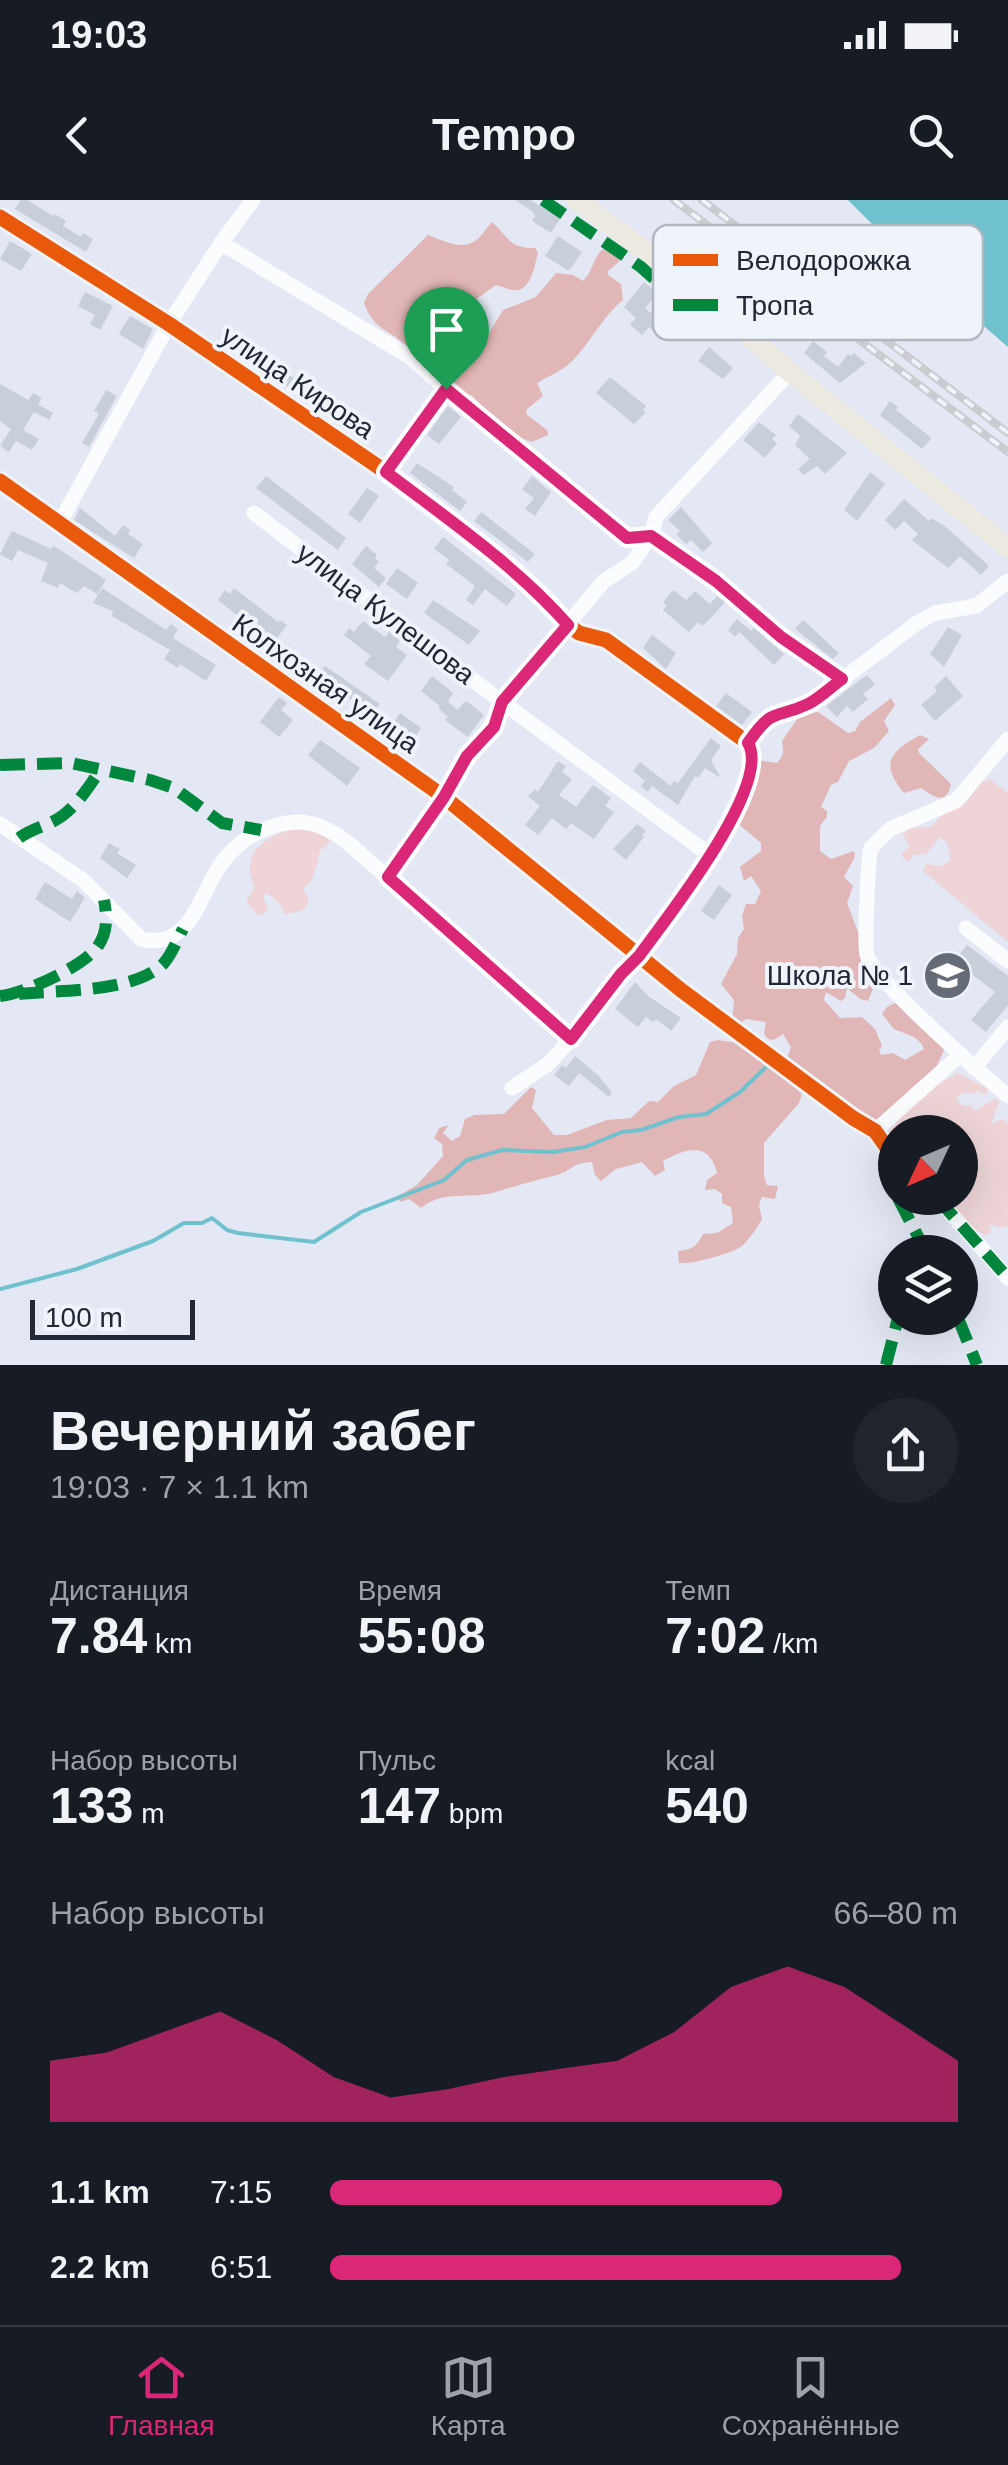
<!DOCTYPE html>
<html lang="ru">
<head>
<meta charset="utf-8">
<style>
  :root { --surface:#171b24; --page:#20242c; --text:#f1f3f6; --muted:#9ea1a6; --line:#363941; --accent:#db2777 }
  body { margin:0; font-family:Helvetica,sans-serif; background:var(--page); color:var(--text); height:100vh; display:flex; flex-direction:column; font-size:38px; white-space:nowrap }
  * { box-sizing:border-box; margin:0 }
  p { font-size:32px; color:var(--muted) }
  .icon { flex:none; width:55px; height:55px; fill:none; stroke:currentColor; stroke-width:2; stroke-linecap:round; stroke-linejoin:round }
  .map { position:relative; height:1165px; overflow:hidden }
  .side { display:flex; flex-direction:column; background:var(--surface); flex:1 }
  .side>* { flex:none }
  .needle { width:65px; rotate:226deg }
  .controls { position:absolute; left:878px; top:915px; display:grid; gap:20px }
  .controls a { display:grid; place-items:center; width:100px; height:100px; border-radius:50%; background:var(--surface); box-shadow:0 10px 40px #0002; font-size:50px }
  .scale { position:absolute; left:30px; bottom:25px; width:165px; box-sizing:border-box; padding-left:10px; border:5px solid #212734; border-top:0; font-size:28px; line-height:35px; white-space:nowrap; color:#212734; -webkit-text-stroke:8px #eff3fa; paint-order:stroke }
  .pin { position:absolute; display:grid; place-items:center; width:85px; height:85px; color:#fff; margin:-102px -42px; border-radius:50% 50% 50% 0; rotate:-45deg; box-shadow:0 0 10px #0007 }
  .pin .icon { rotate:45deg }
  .round { display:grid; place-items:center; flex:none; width:105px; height:105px; border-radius:52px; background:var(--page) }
  .overview { display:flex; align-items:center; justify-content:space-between; height:170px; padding:0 50px }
  h1 { font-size:55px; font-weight:700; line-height:75px }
  .metrics { display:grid; grid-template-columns:repeat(3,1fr); gap:15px; height:170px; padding:10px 50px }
  .metrics div { display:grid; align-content:center }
  .metrics b { font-size:50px; font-weight:700 }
  .metrics small { font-size:28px; font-weight:400 }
  .metrics p { font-size:28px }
  .chart { height:280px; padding:20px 50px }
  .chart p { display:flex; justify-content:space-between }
  .chart svg { width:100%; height:180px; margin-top:10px; fill:var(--accent); opacity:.7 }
  ul { padding:0 50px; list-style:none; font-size:32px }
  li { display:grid; grid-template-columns:160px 120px 1fr; align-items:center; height:75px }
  li i { height:25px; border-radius:12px; background:var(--accent) }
  .status { display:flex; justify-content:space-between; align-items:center; height:70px; padding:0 50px; background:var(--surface); direction:ltr }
  .status svg { height:28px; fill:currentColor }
  header { display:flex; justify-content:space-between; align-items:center; height:130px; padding:0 50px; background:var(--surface); font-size:45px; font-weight:700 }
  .tabs { display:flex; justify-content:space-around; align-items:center; height:140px; border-top:2px solid var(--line); background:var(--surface); font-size:28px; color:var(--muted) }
  .tabs a { display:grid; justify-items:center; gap:5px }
  .tabs .active { color:var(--accent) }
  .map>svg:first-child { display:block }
  .green { fill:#eed4d6 }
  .forest { fill:#e1b6b6 }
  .water { fill:#70c1ce }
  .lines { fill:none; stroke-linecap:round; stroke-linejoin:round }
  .stream { stroke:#70c1ce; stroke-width:4 }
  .building { fill:#c8cfda }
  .minor { stroke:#fbfcfd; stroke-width:15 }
  .major { stroke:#edeae2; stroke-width:20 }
  .rail-casing { stroke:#caccd0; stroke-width:8 }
  .rail { stroke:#eff3fa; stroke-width:4; stroke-dasharray:11; stroke-linecap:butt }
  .quiet { stroke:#00873e; stroke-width:12; stroke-dasharray:25 12; stroke-linecap:butt }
  .cycleway-casing { stroke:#eff3fa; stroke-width:21 }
  .cycleway { stroke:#e8590c; stroke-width:15 }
  .route-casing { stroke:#fff; stroke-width:20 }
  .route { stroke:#db2777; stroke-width:12 }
  .labels { text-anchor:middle; stroke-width:8; stroke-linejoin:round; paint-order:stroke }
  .street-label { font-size:28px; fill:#212734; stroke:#eff3fa }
  .poi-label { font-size:28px; fill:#212734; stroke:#eff3fa; text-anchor:end }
  .key { fill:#eff3fa; stroke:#b1b6bf; stroke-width:2.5 }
  .key-label { font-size:28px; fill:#212734 }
</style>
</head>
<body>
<div class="status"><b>19:03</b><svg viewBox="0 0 49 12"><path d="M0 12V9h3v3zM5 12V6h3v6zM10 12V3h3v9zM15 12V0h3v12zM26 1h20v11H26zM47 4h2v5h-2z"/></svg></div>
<header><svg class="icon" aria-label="back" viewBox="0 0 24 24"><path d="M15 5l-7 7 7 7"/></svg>Tempo<svg class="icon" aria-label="search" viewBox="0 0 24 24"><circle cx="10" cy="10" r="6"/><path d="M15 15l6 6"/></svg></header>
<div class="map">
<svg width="1008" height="1165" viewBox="0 0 1008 1165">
  <rect width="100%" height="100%" fill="#e3e8f4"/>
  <g class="green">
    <polygon points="990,579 1008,593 1008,742 923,671 926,664 943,666 951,660 947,642 939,638 926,654 915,655 908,661 903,659 902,653 910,646 903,635 907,628 931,627 951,605 964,605 981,583"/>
    <path d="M295 628H307L328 638 330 642 321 649 312 680 303 689 309 700C305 715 295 710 285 715L281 705 267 693 263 696 268 710 262 715 256 714 246 701 255 688C239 653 264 637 295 628Z"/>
    <polygon points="958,873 989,889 984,895 979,891 972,894 964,892 956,898 963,906 970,905 976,910 994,899 999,901 991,925 1002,919 1008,924 1008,1026 999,1028 994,1025 990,1027 991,1033 985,1035 972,1028 945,998 960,998 960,932 895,932 895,956 881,939 925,892"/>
  </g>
  <g class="forest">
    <path d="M492 22C507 35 509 49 535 48L538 53C534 66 532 93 512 90 506 89 502 86 496 85L472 102 468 116 480 133H489L503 110 536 97 556 73 573 75 583 81C593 71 593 58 603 49L616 53 620 61 608 71V75L621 84 623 100C600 119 591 143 571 162 561 172 548 176 537 183L543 196 527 209 526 214 547 230 548 235 532 242C506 234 490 213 471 195H463C443 180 426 165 408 147 390 129 375 132 364 103L368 94 428 35C442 40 462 51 475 41 482 37 486 28 492 22Z"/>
    <path d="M891 498 895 505 884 521 889 531 874 548 849 561 838 582 831 585 821 607 827 611V617L820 626V651L831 659 854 651 855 657 844 677 853 686 847 703 861 740V777L873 789 868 801 860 799 847 788 845 798 841 801 826 792 824 800 840 818 862 817 875 829 882 846 879 850 881 855 893 853 905 860 924 849C919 836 905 834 894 829L882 814 887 807 895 803 909 812 945 848 935 870 877 922 867 923 855 914 851 904 786 861 791 847 783 834 774 840 768 839 764 834 766 822 746 819 737 825 732 822 734 800 721 784 737 754 738 738 744 729 742 716 746 704H755L761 691 751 676 744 681 740 667 761 651V643L737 623 758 560 777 563C784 555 784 551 782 541L800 515 818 512 848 533 855 531 860 522Z"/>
    <path d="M920 535 929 539 918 549 919 553 951 584C946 606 934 597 921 588L904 593C880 564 889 552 920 535Z"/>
    <path d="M718 840 737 843 756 855 802 894 799 903 764 943V976L767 985 778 986 775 999 762 997 759 1005 762 1019C758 1027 748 1041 742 1046 734 1053 689 1065 679 1063L678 1051C691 1050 697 1047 703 1034L717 1033 733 1023 731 1007 722 1003V994L715 989 705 990 707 980 717 973C709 941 687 948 663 961L665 970 655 976 642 962 616 969 601 981 595 975 592 962C570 963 574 970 557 975 536 980 516 986 496 992 469 1000 444 989 421 1008L409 999 400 1002 398 996 417 985 443 956 442 944 434 938 439 928 449 925 443 933 452 941 460 936 465 919 474 915 504 914 531 887 536 890 532 908 554 935H567L607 920 631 918 649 901 658 902 674 886 696 875 710 842Z"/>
  </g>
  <polygon class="water" points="848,0 1008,0 1008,147 911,63"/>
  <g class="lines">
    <polyline class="stream" points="0,1089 77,1069 153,1041 184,1023 202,1023 212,1018 227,1030 238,1033 314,1042 361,1012 444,980 467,960 502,950 553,952 585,947 622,932 641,930 679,917 706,914 740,892 765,868"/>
  </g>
  <g class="building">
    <polygon points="21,0 27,0 53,16 55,14 66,21 63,26 81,37 83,33 93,39 86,52 15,9"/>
    <polygon points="515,0 530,0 560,19 551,33 532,21 535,16 532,11"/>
    <polygon points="558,36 582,52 569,71 545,56"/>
    <polygon points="10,41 32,54 21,71 0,59"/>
    <polygon points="644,82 657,93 645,108 661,121 674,106 681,112 684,109 699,123 684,140 670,128 661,138 649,127 642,135 630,125 636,118 624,107"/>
    <polygon points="85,92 113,106 100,130 90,124 95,115 78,106"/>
    <polygon points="130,116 153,129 143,149 119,134"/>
    <polygon points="813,141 827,152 824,156 838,167 848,154 851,156 854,153 866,163 840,183 804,153"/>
    <polygon points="709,147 733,168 723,179 698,161"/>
    <polygon points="278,167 322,197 316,206 273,177"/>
    <polygon points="610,177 646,206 643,210 646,212 634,224 596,193"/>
    <polygon points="0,184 28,200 33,193 42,198 38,204 53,213 49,220 34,212 23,230 39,239 32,250 16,241 9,252 0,246 11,229 0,221"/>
    <polygon points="106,190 117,196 89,247 82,243 99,214 94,211"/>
    <polygon points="890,201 898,207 896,210 929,236 931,239 922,249 880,215"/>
    <polygon points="448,206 461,217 439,244 427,235"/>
    <polygon points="798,214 847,253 825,274 817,266 804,275 798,269 810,259 795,245 800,236 789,226"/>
    <polygon points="759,222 776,235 772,239 777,243 765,258 743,240"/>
    <polygon points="417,263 454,287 452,290 467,302 460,311 410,273"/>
    <polygon points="870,272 885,284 857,321 844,310"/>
    <polygon points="266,276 346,338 338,350 256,288"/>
    <polygon points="532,276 551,292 535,316 525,309 534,298 522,289"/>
    <polygon points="367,288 379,296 360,323 348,314"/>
    <polygon points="904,299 929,321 931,318 946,327 989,366 981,375 960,356 948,368 912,340 918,334 904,321 895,330 885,320"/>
    <polygon points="681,307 712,343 703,352 691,340 686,344 676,334 680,331 668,320"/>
    <polygon points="80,308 115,336 123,325 130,330 128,334 143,344 134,358 74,320"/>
    <polygon points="481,312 535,354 528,362 474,321"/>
    <polygon points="12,331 51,349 54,346 106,380 97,394 84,386 77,393 60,383 58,388 41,381 48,363 18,350 12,361 0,354"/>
    <polygon points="443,337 516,394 507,406 485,389 473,405 466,400 475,386 446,364 449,360 434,349"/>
    <polygon points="366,346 377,355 375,358 379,362 374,368 386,378 379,387 352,364"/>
    <polygon points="397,368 418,383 407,399 386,384"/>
    <polygon points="102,388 166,430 171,424 178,429 173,438 216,465 206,481 180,464 178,468 164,459 170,450 112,416 113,411 93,403"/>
    <polygon points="234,388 278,422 280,420 287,425 267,451 260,447 266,438 218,400 225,390 230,394"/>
    <polygon points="673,390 686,400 695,391 710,404 717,396 725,402 712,417 702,426 698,422 689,432 663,410 667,406 663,403"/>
    <polygon points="433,400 480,431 469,445 424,413"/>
    <polygon points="737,419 751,431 754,428 784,454 774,465 739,432 735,437 728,430"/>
    <polygon points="803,420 839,453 833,459 795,429"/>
    <polygon points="363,421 385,437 389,432 400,440 396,447 407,455 388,481 364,464 371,456 344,435 349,428 354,432"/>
    <polygon points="948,427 962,435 944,467 930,454"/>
    <polygon points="652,435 676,453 666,469 643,448"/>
    <polygon points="325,466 380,504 371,516 319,474"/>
    <polygon points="867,475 875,484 863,494 868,499 853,512 847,506 837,517 826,506"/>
    <polygon points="432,476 453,493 448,502 458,510 464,502 468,502 484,515 468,537 445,520 448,517 438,508 440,506 421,491"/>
    <polygon points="946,476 963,496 935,521 921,505 937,491 934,487"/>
    <polygon points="726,493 752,512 742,525 716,506"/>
    <polygon points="279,497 287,503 281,510 293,520 279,537 260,522"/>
    <polygon points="400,513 421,528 407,551 365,524 370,517 389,530"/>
    <polygon points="711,538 721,546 711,560 721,578 705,568 698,578 695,576 678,605 652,586 648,592 641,586 645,581 633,571 640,562 671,586 674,581 678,583"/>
    <polygon points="320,540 360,568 347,586 308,555"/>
    <polygon points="558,561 566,566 562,572 572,579 559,595 576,607 593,585 611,598 605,606 614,612 594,639 571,623 566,629 552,618 538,635 525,625 540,606 528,596 535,589 538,592"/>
    <polygon points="637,624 646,631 642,635 644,637 626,660 613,649"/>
    <polygon points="109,643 120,649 117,653 136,665 127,678 100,658"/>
    <polygon points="45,682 72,699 77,691 85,698 70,722 35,699"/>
    <polygon points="719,685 732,695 714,720 701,711"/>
    <polygon points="967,745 1008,776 1008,805 986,832 971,820 995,792 969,772 947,801 932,789"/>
    <polygon points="635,782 648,796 681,818 671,831 656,819 653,822 646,817 638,827 615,809"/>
    <polygon points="575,856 599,876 612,893 609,897 579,873 569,886 554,875 562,865 566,868"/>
  </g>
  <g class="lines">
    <g class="minor">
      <polyline points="0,17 169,124 386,272 507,365 546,400 568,425 579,433 606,440 748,543"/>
      <polyline points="221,43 410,157 503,239 627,338 651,336 735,395 781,437 842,479"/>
      <polyline points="386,272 446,189"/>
      <polyline points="0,281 444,597 681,790 853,918 875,931 895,959"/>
      <polyline points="254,313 502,502 711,656"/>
      <polyline points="59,324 169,124 221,43 253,0"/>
      <path d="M1008 539 956 601 890 629 871 648C868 659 864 745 867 755 873 779 983 875 1008 896"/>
      <polyline points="748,543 770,515 811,503 917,423 935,413 976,406 1008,381"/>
      <path d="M0 624 84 681 141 739C190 751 199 696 219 667 233 646 250 634 274 626 303 617 322 624 346 641L571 839"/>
      <path d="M388 677C414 638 439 599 465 560 480 537 492 531 502 502L604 381 632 363 651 336 656 317 790 172"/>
      <polyline points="966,728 1008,761"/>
      <polyline points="974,868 1008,827"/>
      <polyline points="512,888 548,864 574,836 621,774 639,756 711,656 729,629 741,596 752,557 748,543"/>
      <polyline points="875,931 960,855"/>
      <polyline points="937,998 1008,1078"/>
    </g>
    <polyline class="major" points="576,0 681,77 790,172 1008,348"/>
    <defs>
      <g id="rail">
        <polyline points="674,0 1008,252"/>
        <polyline points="702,0 1008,233"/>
      </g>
    </defs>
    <use href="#rail" class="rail-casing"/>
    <use href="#rail" class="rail"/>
    <g class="quiet">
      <polyline points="543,0 641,67 710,130"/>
      <polyline points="0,565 71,563 150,580 174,588 222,623 261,630"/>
      <path d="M19 638C30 630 39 628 50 623 73 613 87 589 101 569"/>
      <path d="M19 794C59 790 135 793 164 763 172 754 177 740 183 729"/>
      <path d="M0 796C23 794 85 766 98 746 108 732 107 716 104 700"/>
      <polyline points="892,956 895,989"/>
      <polyline points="898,998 926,1052"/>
      <polyline points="937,998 1008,1078"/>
      <polyline points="958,1118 977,1165"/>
      <polyline points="886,1165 898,1118"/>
    </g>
    <defs>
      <g id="cycleway">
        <polyline points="0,17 169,124 386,272 507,365 546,400 568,425 579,433 606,440 748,543"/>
        <polyline points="0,281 444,597 681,790 853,918 875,931 895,959"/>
      </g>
    </defs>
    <use href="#cycleway" class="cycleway-casing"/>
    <use href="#cycleway" class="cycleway"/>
  </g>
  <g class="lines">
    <defs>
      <path id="route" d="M446 189 627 338 651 336 716 381 781 437 842 479C831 487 820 498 808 504 775 520 774 505 748 543 773 585 665 720 639 756L621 774 571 839 388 677 444 597 467 556 494 527 502 502 568 425C515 365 449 320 386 272Z"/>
    </defs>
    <use href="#route" class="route-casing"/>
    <use href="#route" class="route"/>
  </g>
  <defs>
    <symbol id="school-disc" viewBox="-11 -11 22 22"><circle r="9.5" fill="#656b77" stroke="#eff3fa"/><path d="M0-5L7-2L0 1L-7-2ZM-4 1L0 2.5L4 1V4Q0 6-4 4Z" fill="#fff"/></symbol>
  </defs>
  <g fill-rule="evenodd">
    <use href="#school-disc" x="920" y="748" width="55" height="55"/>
  </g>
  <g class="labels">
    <g class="street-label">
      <text transform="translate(298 182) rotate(34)" y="10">улица Кирова</text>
      <text transform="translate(386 413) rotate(37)" y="10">улица Кулешова</text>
      <text transform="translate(326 483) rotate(35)" y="10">Колхозная улица</text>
    </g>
    <g class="poi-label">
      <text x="913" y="785">Школа № 1</text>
    </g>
  </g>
  <rect x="653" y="25" width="330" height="115" rx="15" class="key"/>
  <rect x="673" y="54" width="45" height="12" fill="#e8590c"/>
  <rect x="673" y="99" width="45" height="12" fill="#00873e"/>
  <g class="key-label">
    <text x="736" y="70">Велодорожка</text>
    <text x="736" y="115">Тропа</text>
  </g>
</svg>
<div class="controls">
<a><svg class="needle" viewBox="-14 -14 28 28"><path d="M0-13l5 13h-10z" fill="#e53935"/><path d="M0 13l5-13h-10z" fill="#9ea1a6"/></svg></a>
<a><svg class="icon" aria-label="layers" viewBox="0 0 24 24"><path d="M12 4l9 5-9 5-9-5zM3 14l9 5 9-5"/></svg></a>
</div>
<div class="scale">100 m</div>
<div class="pin" style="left:446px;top:189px;background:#1e9e55"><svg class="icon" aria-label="arrive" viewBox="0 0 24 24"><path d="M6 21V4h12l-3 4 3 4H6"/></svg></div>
</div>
<section class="side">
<div class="overview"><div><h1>Вечерний забег</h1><p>19:03 · 7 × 1.1 km</p></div><a class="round"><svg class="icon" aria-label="share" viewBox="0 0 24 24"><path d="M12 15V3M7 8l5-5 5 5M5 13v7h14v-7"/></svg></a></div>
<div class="metrics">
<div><p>Дистанция</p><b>7.84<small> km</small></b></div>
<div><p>Время</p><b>55:08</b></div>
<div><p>Темп</p><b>7:02<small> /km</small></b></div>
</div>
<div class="metrics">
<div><p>Набор высоты</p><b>133<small> m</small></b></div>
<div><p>Пульс</p><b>147<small> bpm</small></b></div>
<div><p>kcal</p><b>540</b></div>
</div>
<div class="chart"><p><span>Набор высоты</span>66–80 m</p>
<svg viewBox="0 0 160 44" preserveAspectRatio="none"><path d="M0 44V29L10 27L20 22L30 17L40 24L50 33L60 38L70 36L80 33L90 31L100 29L110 22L120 11L130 6L140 11L150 20L160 29V44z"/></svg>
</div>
<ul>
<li><b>1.1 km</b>7:15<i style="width:72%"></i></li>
<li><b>2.2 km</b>6:51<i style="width:91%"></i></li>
</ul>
</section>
<nav class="tabs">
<a class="active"><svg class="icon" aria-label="home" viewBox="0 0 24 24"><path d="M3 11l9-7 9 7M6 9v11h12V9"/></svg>Главная</a>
<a><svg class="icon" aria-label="map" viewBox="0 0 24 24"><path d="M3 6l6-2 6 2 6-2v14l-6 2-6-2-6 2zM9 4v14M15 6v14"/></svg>Карта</a>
<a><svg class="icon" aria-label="saved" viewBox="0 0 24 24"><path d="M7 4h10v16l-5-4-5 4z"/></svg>Сохранённые</a>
</nav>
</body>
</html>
